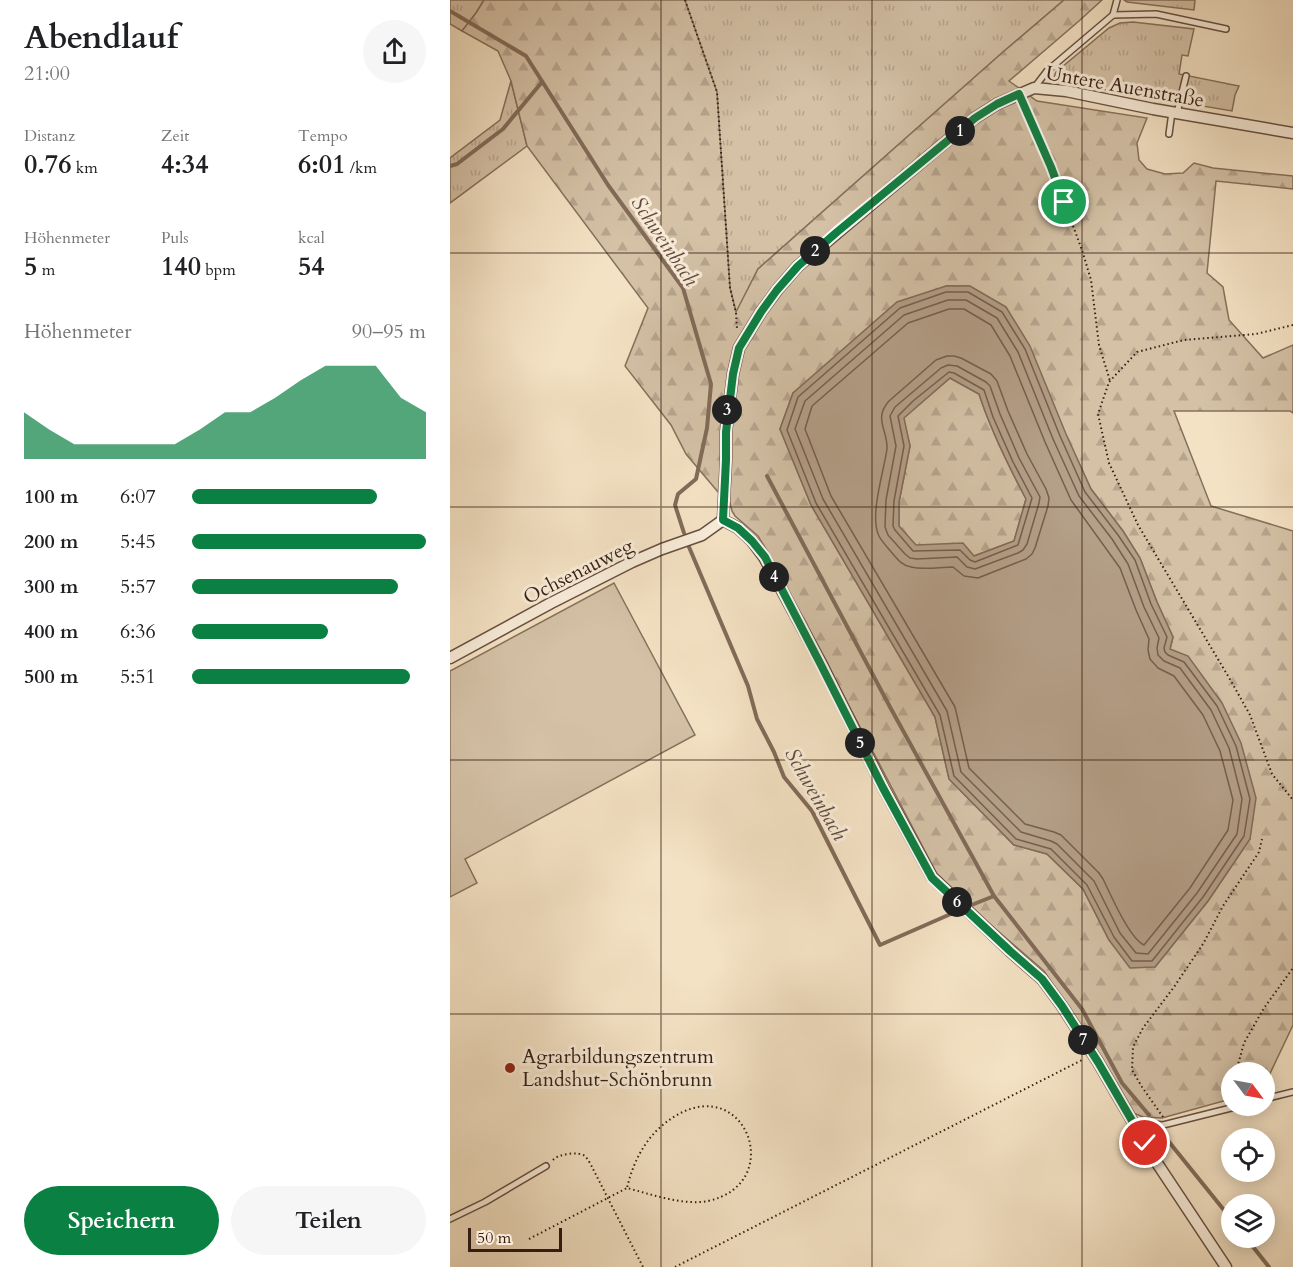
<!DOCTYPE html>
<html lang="de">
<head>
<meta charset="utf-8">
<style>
  :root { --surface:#fff; --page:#f6f6f6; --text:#202124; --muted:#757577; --accent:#0b8043 }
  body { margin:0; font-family:Cardo,serif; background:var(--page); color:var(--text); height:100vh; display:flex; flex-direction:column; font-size:22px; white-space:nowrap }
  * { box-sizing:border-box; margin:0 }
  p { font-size:20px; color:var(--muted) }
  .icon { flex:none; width:33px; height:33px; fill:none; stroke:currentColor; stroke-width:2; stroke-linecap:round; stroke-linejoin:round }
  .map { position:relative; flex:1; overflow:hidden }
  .side { display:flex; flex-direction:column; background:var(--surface); width:450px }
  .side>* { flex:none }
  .needle { width:39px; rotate:122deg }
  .tools { position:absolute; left:771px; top:1062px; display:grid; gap:12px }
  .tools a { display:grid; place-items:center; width:54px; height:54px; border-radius:50%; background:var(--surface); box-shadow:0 3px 15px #0003; font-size:30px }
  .scale { position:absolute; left:18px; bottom:15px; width:94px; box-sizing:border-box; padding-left:6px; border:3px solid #371e13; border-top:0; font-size:16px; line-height:21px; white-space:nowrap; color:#371e13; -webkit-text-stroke:4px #f8ecd9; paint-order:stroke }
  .pin { position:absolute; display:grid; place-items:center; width:51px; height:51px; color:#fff; margin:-26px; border:3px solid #fff; border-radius:50%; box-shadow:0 2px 6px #0007 }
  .km { position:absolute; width:30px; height:30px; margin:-15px; border-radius:50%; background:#222; color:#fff; font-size:16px; line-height:30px; text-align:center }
  .round { display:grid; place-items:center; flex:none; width:63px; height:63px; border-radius:32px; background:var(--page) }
  .head { display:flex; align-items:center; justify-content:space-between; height:102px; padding:0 24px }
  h1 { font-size:33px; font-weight:700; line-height:45px }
  .figures { display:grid; grid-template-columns:repeat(3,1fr); gap:9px; height:102px; padding:6px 24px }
  .figures div { display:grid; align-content:center }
  .figures b { font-size:26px; font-weight:700 }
  .figures small { font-size:16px; font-weight:400 }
  .figures p { font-size:16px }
  .chart { height:168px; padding:12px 24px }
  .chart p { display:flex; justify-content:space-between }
  .chart svg { width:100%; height:108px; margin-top:6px; fill:var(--accent); opacity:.7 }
  .button { display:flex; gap:12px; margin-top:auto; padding:12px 24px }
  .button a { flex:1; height:69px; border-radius:36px; background:var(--accent); color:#fff; font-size:24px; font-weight:700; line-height:69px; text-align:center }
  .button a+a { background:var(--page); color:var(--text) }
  ul { padding:0 24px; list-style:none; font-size:20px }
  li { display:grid; grid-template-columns:96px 72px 1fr; align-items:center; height:45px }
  li i { height:15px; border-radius:8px; background:var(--accent) }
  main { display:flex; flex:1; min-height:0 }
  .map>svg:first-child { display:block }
  .grass { fill:url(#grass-tufts); stroke:#86705c; stroke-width:1.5 }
  .forest { fill:url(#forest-firs); stroke:#86705c; stroke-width:1.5; fill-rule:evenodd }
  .pitch { fill:#d4c1a6; stroke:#86705c; stroke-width:1.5 }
  .water { fill:#b49f88; stroke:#826b59; stroke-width:1.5; fill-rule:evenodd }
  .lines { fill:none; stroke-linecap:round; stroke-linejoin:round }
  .shore { stroke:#765e4e; stroke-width:1.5 }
  .stream { stroke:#826b59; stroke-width:4 }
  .lane-casing { stroke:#664f3f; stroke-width:8 }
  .street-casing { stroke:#664f3f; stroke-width:13 }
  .path { stroke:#371e13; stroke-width:2; stroke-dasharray:1.5 3; stroke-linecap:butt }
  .lane { stroke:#f8ecd9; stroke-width:5 }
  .street { stroke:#f8ecd9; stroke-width:10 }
  .route-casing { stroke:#fff; stroke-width:12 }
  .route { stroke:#0b8043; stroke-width:8 }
  .grid { fill:none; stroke:#371e13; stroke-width:1.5; stroke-opacity:0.55 }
  .poi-dot { fill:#8f2418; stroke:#f8ecd9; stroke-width:2 }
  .labels { text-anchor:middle; stroke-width:6; stroke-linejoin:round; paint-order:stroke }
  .street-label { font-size:20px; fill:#371e13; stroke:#f8ecd9 }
  .poi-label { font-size:20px; fill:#371e13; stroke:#f8ecd9; text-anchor:start }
  .water-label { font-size:21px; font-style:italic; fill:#634b3c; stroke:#f8ecd9 }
</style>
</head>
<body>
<main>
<section class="side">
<div class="head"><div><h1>Abendlauf</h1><p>21:00</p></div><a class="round"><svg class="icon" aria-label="share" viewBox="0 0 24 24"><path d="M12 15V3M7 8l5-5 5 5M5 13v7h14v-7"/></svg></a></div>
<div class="figures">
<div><p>Distanz</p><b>0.76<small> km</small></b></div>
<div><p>Zeit</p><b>4:34</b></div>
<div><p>Tempo</p><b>6:01<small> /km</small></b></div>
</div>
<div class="figures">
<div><p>Höhenmeter</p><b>5<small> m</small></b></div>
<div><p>Puls</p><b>140<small> bpm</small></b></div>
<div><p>kcal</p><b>54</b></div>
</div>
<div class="chart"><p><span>Höhenmeter</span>90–95 m</p>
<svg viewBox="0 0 160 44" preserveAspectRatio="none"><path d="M0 44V25L10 32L20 38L30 38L40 38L50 38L60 38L70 32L80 25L90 25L100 19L110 12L120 6L130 6L140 6L150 19L160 25V44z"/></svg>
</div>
<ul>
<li><b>100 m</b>6:07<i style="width:79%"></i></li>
<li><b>200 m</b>5:45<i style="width:100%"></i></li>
<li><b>300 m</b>5:57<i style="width:88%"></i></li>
<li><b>400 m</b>6:36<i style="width:58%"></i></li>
<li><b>500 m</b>5:51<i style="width:93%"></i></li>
</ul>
<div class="button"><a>Speichern</a><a>Teilen</a></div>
</section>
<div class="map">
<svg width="843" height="1267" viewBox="0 0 843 1267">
  <defs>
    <pattern id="grass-tufts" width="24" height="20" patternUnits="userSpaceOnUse" patternTransform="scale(1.5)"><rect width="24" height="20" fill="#d4c1a6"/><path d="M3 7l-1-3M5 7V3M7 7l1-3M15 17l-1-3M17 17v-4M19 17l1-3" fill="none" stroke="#b7a58e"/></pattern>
    <pattern id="forest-firs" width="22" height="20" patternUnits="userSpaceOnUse" patternTransform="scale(1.5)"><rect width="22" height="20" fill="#d4c1a6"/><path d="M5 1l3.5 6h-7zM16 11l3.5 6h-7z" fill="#b7a58e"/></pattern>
  </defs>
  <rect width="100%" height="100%" fill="#f4e2c4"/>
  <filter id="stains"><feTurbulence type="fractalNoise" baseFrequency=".00333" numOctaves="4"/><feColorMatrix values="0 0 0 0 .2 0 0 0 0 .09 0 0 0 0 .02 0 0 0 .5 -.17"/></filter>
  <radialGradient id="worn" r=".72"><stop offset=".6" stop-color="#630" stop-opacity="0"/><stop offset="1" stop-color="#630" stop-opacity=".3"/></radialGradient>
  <g class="grass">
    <polygon points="0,0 34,0 26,13 12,31 0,24"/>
    <polygon points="235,0 614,0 553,52 308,269 286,313 280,288"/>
    <polygon points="674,0 745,0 744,10 677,2"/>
    <polygon points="683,22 744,29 738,56 732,55 729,74 789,86 785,95 782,111 610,82 604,77 606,72 659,28 670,23"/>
    <polygon points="61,81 77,146 0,203 0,158 50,120"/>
  </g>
  <g class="forest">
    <path d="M34 0H235L267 92 280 288 286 312 308 269 553 52 614 0H652L629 21 559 81 587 101 697 118 687 143 689 160 697 169 715 174 733 173 744 163 763 168 843 176V189L766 181 757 273 773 287 779 320 813 358 843 345V413L840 411H724L761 506 843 531V1025L815 1084 814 1072H782L781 1099 712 1118 693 1117 681 1112 620 1011 594 971 526 912 487 874 321 557 308 536 285 516 282 511 280 503 268 492 236 454 221 425 175 366 198 308 77 146 61 81 48 51 12 31 26 13ZM496 286H519L556 307 641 489 673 531 690 558 707 602 723 637 720 649 800 839 758 901 705 967 659 940 633 889 597 854 564 845 499 779 485 717 361 505 330 429 343 393Z"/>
    <path d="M500 378 529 394C541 431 558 465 576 499L564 541 524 556 487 545 466 546 449 526V502L460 446 453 418Z"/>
  </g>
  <polygon class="pitch" points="164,583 245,735 15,859 27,883 0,897 0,671"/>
  <path class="water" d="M496 286H520L556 307 580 346 616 434 641 489 673 531 690 558 707 602 723 637 720 649 738 656 772 703 791 743 806 798 800 839 758 901 705 967 680 968 659 940 633 889 597 854 564 845 499 779 485 717 361 505 330 429 343 393 447 302ZM500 378 529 394C541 431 558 465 576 499L564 541 524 556 513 543 466 545 449 526V502L460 446 454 418Z"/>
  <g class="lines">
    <g class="shore">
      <polygon points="496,292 518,292 552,312 575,349 610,436 635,492 668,535 685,560 701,604 717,637 714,648 715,652 718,655 734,662 767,706 786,746 800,799 794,836 753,897 702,961 682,961 664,937 637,885 601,849 566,839 504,776 490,715 366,503 337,430 348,397 450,308"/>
      <polygon points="498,300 516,300 547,318 568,352 603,439 629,496 662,539 678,564 694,607 709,638 707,648 708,655 714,661 730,668 761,710 779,748 792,799 787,834 747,893 698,954 686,953 670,933 644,881 607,844 601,841 571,832 511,772 497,711 373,499 345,429 355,401 454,315"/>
      <path d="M499 309H514L541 325 560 356 595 442 621 500 670 568 686 610 699 639 698 650 700 659 708 668 724 676 753 715 770 751 783 800 778 830 740 888 694 945C679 938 661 895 653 879L649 873 611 835 604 832 575 824 519 768 505 707 381 496 355 429 362 406 458 323Z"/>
      <path d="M497 356H504L511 358 541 374 547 381 558 411 577 454 596 489 599 498 598 506 585 548 582 554 576 559 528 578 514 576 503 567C490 567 474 570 461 567 453 566 448 560 443 554 438 548 432 542 429 536 419 516 434 471 437 449 438 430 423 419 439 401L486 360Z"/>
      <polygon points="498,365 507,366 536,382 540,386 550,414 569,458 590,497 589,503 577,544 573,550 568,553 525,569 517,567 507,557 467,559 460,558 455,554 438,535 435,527 436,500 446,446 440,416 445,407 491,368"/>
      <polygon points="499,372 504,373 534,390 543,417 563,462 582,498 568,545 525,562 520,560 510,550 463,551 445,530 443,526 444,501 454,446 448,416 463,401"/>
    </g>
    <g class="stream">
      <polyline points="0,11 76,56 158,185 233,288 261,384 257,428 246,479 228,494 225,505 234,533"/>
      <polyline points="0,166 7,164 53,129 92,82"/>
      <polyline points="317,476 440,707 544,896 632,1009 672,1083 699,1115"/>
      <polyline points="239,547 298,686 307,719 324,752 334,777 362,811 430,945 503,913"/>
      <polyline points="519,906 544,896"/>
      <polyline points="711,1132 782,1220"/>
      <polyline points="796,1238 819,1267"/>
    </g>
    <defs>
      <g id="lane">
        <polyline points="663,15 667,0"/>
        <polyline points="584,88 597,71 663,15 706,14 776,29"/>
        <polyline points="727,113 736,76"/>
        <polyline points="719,134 722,112"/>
        <polyline points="814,1099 843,1092"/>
        <polyline points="684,1122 713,1125 789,1106"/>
        <polyline points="0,1219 35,1202 96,1166"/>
      </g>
      <g id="street">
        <polyline points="273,520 288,528 302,541 314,557 371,663 433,787 482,877 560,951 592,979 612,1006 648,1062 705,1160 776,1267"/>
        <polyline points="273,520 276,460 276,432 283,374 289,348 311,312 328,289 348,266 486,150 525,118 547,104 584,88 616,91 703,109 843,133"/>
        <polyline points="0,658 101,603 182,562 212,549 252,535 273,520"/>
      </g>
    </defs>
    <use href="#lane" class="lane-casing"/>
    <use href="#street" class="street-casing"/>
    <g class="path">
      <polyline points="235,0 267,92 280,288 286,313 287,329"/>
      <polyline points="574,105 601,167 632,250 641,280 649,345 660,381"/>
      <polyline points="843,325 806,334 734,340 687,352 659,382 648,414 659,463 688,525 781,681 800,715 822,774 843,800"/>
      <polyline points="786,1072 794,1043 814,1008 843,968"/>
      <polyline points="781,1099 782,1087"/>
      <polyline points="713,1117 692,1087 682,1070 683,1047 693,1028 724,987 753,944 773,906 809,852 812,839"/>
      <path d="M103 1160C108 1154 128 1151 135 1156 138 1159 141 1165 143 1169L193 1267"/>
      <path d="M79 1239 177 1188C200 1194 234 1206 258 1201 336 1184 297 1075 227 1115 199 1131 184 1158 177 1188"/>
      <polyline points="225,1267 634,1059"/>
    </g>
    <use href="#lane" class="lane"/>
    <use href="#street" class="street"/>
  </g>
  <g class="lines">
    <defs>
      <polyline id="route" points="614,202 601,167 569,94 547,104 525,118 387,232 348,266 327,290 311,312 289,348 283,374 276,432 276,460 273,520 288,528 302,541 315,557 370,663 433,788 482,878 560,951 592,979 612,1006 648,1062 695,1143"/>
    </defs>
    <use href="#route" class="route-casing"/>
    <use href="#route" class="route"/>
  </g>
  <path class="grid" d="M211 0V1267M422 0V1267M632 0V1267M0 253H843M0 507H843M0 760H843M0 1014H843"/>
  <circle class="poi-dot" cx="60" cy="1068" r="6"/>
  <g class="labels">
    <g class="street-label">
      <text transform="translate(675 86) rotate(10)" y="7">Untere Auenstraße</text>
      <text transform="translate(128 571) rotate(-27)" y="7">Ochsenauweg</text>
    </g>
    <g class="poi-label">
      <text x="72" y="1063">Agrarbildungszentrum<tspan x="72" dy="23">Landshut-Schönbrunn</tspan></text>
    </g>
    <g class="water-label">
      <text transform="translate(215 241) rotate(56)" y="7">Schweinbach</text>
      <text transform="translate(366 794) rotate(60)" y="7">Schweinbach</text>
    </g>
  </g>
  <rect width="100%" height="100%" filter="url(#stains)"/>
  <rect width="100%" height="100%" fill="url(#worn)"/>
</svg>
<div class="tools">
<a><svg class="needle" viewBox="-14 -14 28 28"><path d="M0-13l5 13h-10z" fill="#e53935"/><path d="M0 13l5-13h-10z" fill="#757577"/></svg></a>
<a><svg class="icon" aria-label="locate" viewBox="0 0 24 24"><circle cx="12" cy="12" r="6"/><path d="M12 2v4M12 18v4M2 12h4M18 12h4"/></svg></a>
<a><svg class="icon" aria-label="layers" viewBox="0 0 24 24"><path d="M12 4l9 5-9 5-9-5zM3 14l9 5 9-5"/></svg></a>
</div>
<div class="scale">50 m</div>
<div class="pin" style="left:614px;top:202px;background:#1e9e55"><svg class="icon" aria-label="arrive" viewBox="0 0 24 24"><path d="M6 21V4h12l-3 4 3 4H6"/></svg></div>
<div class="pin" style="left:695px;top:1143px;background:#d93025"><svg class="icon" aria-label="check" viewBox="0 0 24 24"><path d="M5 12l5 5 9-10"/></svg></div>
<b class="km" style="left:510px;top:131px">1</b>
<b class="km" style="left:365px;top:251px">2</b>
<b class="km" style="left:277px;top:410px">3</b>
<b class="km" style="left:324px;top:577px">4</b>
<b class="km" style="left:410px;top:743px">5</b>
<b class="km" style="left:507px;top:902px">6</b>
<b class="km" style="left:633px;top:1040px">7</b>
</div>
</main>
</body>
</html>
